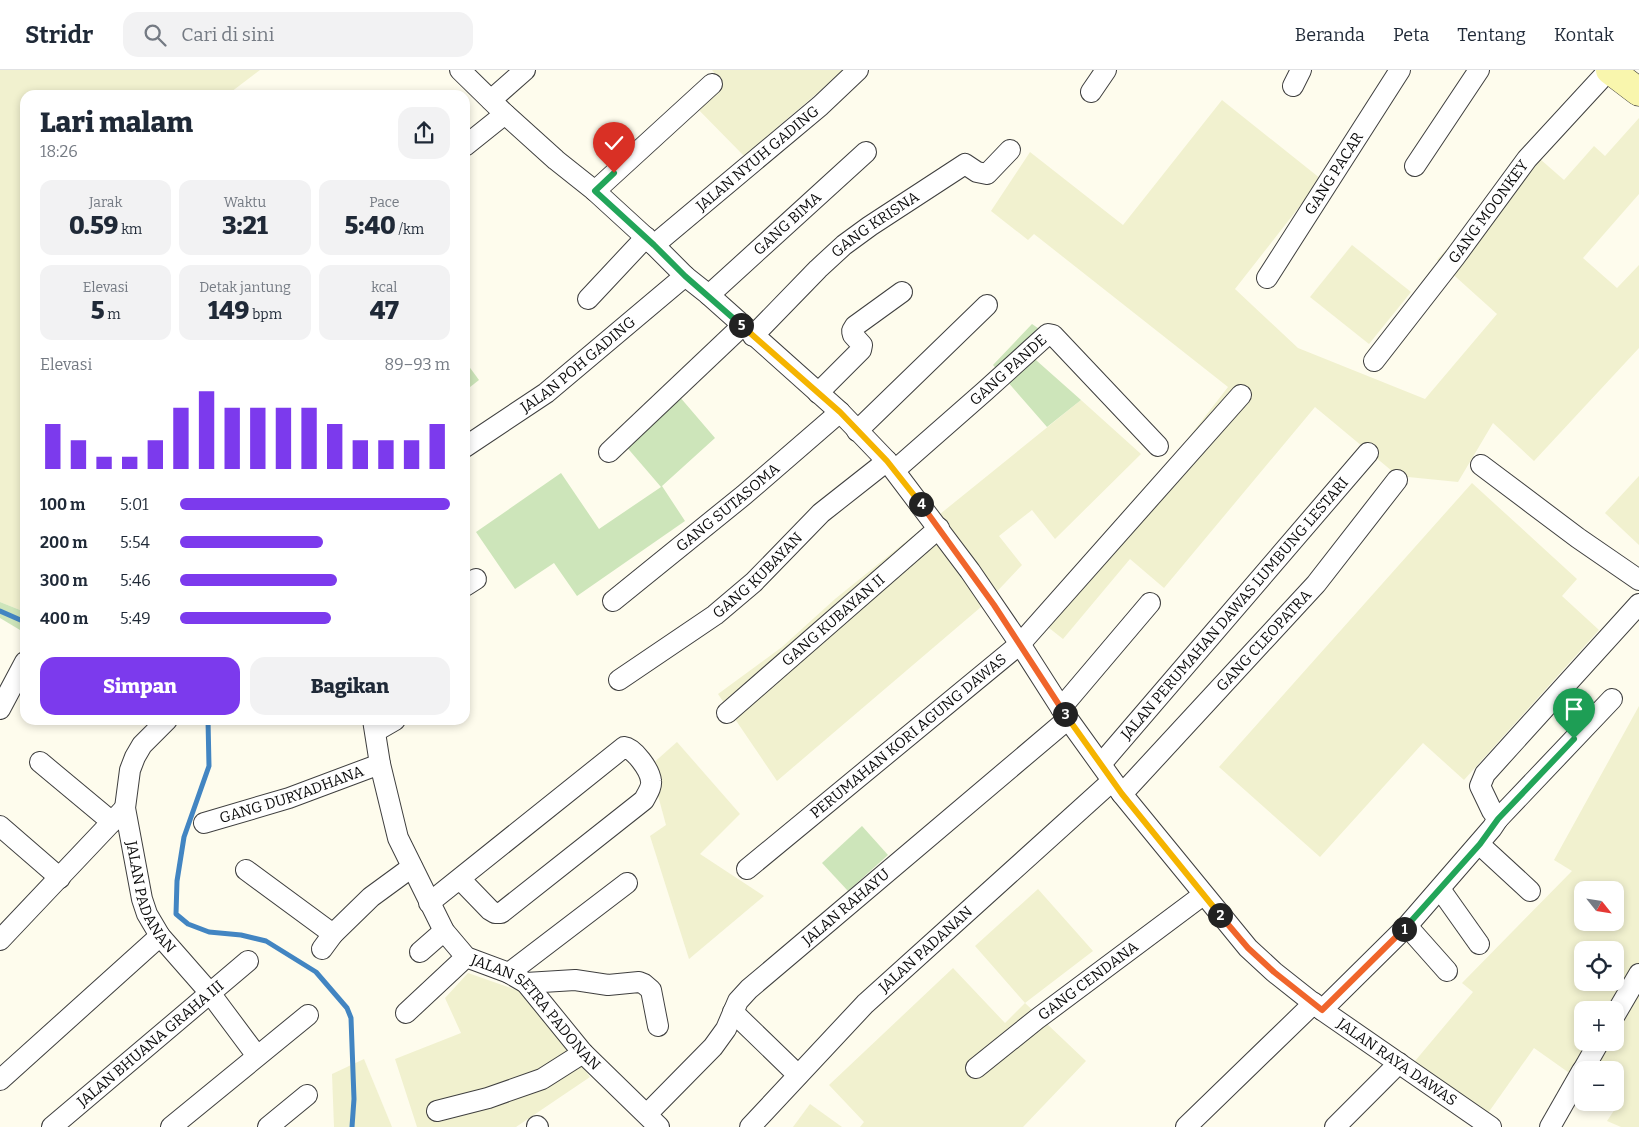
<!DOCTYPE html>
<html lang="id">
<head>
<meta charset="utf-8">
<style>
  :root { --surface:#fff; --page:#f2f2f3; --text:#1f2937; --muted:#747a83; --line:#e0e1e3; --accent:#7c3aed }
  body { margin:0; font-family:Bitter,serif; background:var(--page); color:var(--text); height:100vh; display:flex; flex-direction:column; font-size:19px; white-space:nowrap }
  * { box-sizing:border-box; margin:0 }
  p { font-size:16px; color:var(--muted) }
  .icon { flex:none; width:28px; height:28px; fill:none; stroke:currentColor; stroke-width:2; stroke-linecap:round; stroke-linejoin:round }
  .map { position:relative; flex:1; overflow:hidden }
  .side { position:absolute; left:20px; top:20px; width:450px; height:635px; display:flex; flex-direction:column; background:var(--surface); border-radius:15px; box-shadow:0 2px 8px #0003 }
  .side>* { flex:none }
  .needle { width:32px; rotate:120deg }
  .controls { position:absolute; left:1574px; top:811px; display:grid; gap:10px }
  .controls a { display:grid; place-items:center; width:50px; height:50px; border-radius:10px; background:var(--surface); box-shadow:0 2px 8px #0003; font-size:25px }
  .pin { position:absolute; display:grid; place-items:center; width:42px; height:42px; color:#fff; margin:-51px -21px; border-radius:50% 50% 50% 0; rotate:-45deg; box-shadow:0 0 5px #0007 }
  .pin .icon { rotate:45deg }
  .km { position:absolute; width:25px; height:25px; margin:-12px; border-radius:50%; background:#222; color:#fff; font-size:14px; line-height:25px; text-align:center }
  .round { display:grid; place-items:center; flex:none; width:52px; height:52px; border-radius:15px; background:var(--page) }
  .overview { display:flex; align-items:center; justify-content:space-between; height:85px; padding:0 20px }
  h1 { font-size:28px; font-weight:800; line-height:38px }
  .stats { display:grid; grid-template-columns:repeat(3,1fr); gap:8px; height:85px; padding:5px 20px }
  .stats div { display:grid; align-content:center; border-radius:12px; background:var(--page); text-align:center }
  .stats b { font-size:25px; font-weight:800 }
  .stats small { font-size:14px; font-weight:400 }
  .stats p { font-size:14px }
  .chart { height:140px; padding:10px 20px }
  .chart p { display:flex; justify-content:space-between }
  .chart svg { width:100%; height:90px; margin-top:5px; stroke:var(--accent); stroke-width:6 }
  .cta { display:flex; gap:10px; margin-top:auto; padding:10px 20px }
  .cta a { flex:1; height:58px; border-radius:15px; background:var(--accent); color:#fff; font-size:20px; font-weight:800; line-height:58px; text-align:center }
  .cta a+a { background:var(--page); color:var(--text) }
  ul { padding:0 20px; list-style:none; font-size:16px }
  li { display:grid; grid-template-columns:80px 60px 1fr; align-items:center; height:38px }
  li i { height:12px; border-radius:6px; background:var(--accent) }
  header { display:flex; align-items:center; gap:30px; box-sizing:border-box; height:70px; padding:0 25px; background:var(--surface); border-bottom:1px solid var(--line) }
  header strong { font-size:24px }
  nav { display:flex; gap:28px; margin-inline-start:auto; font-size:18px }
  .search { width:350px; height:45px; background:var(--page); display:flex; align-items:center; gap:12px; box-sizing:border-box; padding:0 18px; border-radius:15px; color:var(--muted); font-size:19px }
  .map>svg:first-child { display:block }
  .farmland { fill:#f1f1cf; fill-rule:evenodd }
  .green { fill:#cde5ba }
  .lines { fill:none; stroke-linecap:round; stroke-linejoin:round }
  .stream { stroke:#4285c2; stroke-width:5 }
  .street-casing { stroke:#3f3f3f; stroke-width:22 }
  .secondary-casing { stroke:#2e2e2e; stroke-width:29 }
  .street { stroke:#fff; stroke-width:20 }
  .secondary { stroke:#f9f6ad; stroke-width:28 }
  .split-1-casing { stroke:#fff; stroke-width:10 }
  .split-2-casing { stroke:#fff; stroke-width:10 }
  .split-3-casing { stroke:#fff; stroke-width:10 }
  .split-4-casing { stroke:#fff; stroke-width:10 }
  .split-5-casing { stroke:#fff; stroke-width:10 }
  .split-6-casing { stroke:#fff; stroke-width:10 }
  .split-1 { stroke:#22a559; stroke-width:6 }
  .split-2 { stroke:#f0652b; stroke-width:6 }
  .split-3 { stroke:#f5b400; stroke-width:6 }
  .split-4 { stroke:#f0652b; stroke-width:6 }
  .split-5 { stroke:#f5b400; stroke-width:6 }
  .split-6 { stroke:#22a559; stroke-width:6 }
  .labels { text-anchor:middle; stroke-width:5; stroke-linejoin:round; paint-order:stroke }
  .street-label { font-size:15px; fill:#0c0c0c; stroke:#fff }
</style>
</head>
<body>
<header>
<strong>Stridr</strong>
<div class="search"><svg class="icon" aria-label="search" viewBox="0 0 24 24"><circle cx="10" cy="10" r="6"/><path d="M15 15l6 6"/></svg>Cari di sini</div>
<nav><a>Beranda</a><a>Peta</a><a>Tentang</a><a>Kontak</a></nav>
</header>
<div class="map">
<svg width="1639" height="1057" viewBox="0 0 1639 1057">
  <rect width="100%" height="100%" fill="#fefced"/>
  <g class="farmland">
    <polygon points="0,0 260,0 231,22 231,25 25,25 25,542 0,532"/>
    <polygon points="712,0 844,0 744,86 688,29 716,5"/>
    <polygon points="1222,30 1321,109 1235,219 1298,278 1425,329 1497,244 1437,190 1532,82 1564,110 1594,76 1605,86 1639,48 1639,124 1583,188 1617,218 1639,195 1639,278 1534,391 1493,353 1458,412 1398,406 1315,337 1164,518 1130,489 1063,569 1044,554 1228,317 1034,164 1028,170 991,141 1030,82 1123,155"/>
    <polygon points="1352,175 1411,222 1369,274 1310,227"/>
    <polygon points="1081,330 1141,384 1055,469 1032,440 999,466 1022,495 988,531 777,711 718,624 782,577 835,529"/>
    <polygon points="1639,406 1639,475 1605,443"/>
    <polygon points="1472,413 1577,509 1562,526 1599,560 1464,710 1423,673 1320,787 1219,697"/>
    <path d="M1639 636V1057H1621L1607 1051 1617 1036 1612 1033 1615 1032V1000H1582V1012L1534 978 1481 1053 1410 997 1473 922 1462 913 1572 801 1554 790ZM1582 820H1615V852H1582ZM1582 880H1615V912H1582ZM1582 940H1615V972H1582Z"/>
    <polygon points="677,672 740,744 700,784 764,826 689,889 650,766 666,755 650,696"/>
    <polygon points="1038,819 1093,881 1025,933 1086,991 1023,1057 860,1057 864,1052 829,1015 953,898 1005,953 1025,933 975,876"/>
    <polygon points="468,903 534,926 590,1007 516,1057 417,1057 395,989 461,963 445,928"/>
    <polygon points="364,989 392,1057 334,1057 332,1004"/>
    <polygon points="810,1034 842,1057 793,1057"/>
  </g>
  <g class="green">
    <polygon points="1032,254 1045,263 1028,283 1081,330 1047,357 993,295"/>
    <polygon points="465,291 479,310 465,321"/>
    <polygon points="673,319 715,368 662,416 685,451 577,526 554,493 515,519 476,462 561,403 599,459 661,417 618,367"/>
    <polygon points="0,532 25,542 25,563 0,548"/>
    <polygon points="862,756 888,785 848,821 822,793"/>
  </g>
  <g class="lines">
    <g class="stream">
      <polyline points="0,541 25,552"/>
      <polyline points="208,650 209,696 184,767 177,811 176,844 188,854 209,862 241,865 266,871 316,902 347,938 351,948 354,1029 352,1057"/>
    </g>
    <defs>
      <g id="street">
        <path id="s1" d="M460 0 505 44 556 90 595 121 654 175 685 206 709 225 840 342 887 391 970 501 1020 574 1068 649 1122 724 1248 878 1274 902 1322 940 1491 1057"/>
        <polyline points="1293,16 1301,0"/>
        <polyline points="1091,22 1106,0"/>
        <polyline points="491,30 525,0"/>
        <polyline points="465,76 505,44"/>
        <polyline points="1415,96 1479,0"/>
        <polyline points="595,121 712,14"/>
        <path id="s2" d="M654 175 820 36 858 0"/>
        <path id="s3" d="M1267 208 1400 0"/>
        <path id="s4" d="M709 225 866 82"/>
        <polyline points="588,229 646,167"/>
        <path id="s5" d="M753 266 818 199 844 175 870 156 965 94 977 102 987 104 1010 80"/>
        <path id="s6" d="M1374 291 1455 187 1527 89 1609 0"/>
        <polyline points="818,323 861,280 862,275 853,265 852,261 855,256 902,222"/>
        <polyline points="857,361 987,235"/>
        <path id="s7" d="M465 377 546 323 685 206"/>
        <polyline points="609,382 742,256"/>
        <polyline points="1481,395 1578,468 1639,510"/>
        <path id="s8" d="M895 400 985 321 1048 264 1053 265 1158 376"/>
        <polyline points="465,516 476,509"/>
        <path id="s9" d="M613 531 744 425 840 342"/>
        <path id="s10" d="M619 610 715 545 754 512 821 443 887 391"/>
        <polyline points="1061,638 1150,533"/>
        <polyline points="0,639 25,592"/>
        <path id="s11" d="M727 643 939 458"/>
        <path id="s12" d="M167 650 142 675 135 687 130 700 125 738 142 829 147 844 160 866 210 923 257 986"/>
        <path id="s13" d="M373 650 380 694 398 768 444 861 466 887 509 903 526 913 583 983 659 1057"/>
        <polyline points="376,661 395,650"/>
        <polyline points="40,692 112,752"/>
        <path id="s14" d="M1101 694 1368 383"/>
        <path id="s15" d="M1122 724 1316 514 1397 410"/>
        <polyline points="1498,749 1612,629"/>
        <path id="s16" d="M204 753 289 728 380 694"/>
        <polyline points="0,756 60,808"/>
        <polyline points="1479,774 1530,821"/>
        <path id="s17" d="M747 799 1020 574 1241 325"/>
        <polyline points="246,800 333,864"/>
        <polyline points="1440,819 1479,874"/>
        <path d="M429 833 624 677C634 678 650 700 651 711 652 717 647 724 644 730L501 843H495L490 840 460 809"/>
        <polyline points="1407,856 1447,901"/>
        <polyline points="0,870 125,738"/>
        <polyline points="322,879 333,864 371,827 412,797"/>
        <polyline points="420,882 444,861"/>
        <polyline points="509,903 627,813"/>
        <polyline points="526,913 575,910 608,915 639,912 644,914 651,920 658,956"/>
        <polyline points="1322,940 1407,856 1492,758 1498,749 1492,741 1480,716 1485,704 1639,534"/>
        <polyline points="733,942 798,1005"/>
        <polyline points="406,943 466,887"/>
        <polyline points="1615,945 1639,904"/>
        <path id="s18" d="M976 998 1037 949 1203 825"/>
        <polyline points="1583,1000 1599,972"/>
        <polyline points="0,1010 160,866"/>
        <polyline points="437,1041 488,1028 542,1009 583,983"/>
        <path id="s19" d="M647 1044 713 977 726 959 738 931 749 919 1068 649"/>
        <polyline points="537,1056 538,1057"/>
        <path id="s20" d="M52 1057 248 891"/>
        <polyline points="171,1057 308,945"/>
        <polyline points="268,1057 307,1025"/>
        <path id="s21" d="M750 1057 865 934 1112 711"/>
        <polyline points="1186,1057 1314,933"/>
        <polyline points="1335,1057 1399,993"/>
        <polyline points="1550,1057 1582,1001"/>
      </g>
      <polyline id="secondary" points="1610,0 1639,22"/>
    </defs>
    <use href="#street" class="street-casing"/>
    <use href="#secondary" class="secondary-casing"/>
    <use href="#street" class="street"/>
    <use href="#secondary" class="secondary"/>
  </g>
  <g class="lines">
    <defs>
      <polyline id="split-1" points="1404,859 1480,774 1498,749 1574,669"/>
      <polyline id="split-2" points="1220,845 1248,878 1274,902 1322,940 1404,859"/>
      <polyline id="split-3" points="1065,644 1122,724 1220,845"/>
      <polyline id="split-4" points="921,434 994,535 1065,644"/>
      <polyline id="split-5" points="741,255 840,342 887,391 921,434"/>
      <polyline id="split-6" points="614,103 595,121 654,175 685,206 741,255"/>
    </defs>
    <use href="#split-1" class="split-1-casing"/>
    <use href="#split-2" class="split-2-casing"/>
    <use href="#split-3" class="split-3-casing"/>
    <use href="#split-4" class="split-4-casing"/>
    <use href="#split-5" class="split-5-casing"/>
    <use href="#split-6" class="split-6-casing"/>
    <use href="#split-1" class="split-1"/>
    <use href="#split-2" class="split-2"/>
    <use href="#split-3" class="split-3"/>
    <use href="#split-4" class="split-4"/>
    <use href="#split-5" class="split-5"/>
    <use href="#split-6" class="split-6"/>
  </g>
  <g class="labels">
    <g class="street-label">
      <text dy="5" stroke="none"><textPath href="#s2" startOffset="135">JALAN NYUH GADING</textPath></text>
      <text dy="5" stroke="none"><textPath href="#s3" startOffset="124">GANG PACAR</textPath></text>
      <text dy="5" stroke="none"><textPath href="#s6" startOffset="188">GANG MOONKEY</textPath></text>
      <text dy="5" stroke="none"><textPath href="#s4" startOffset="106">GANG BIMA</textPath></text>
      <text dy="5" stroke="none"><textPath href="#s5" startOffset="166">GANG KRISNA</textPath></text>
      <text dy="5" stroke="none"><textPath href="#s7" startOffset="140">JALAN POH GADING</textPath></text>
      <text dy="5" stroke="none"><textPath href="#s8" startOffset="151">GANG PANDE</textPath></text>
      <text dy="5" stroke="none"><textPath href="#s9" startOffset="148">GANG SUTASOMA</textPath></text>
      <text dy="5" stroke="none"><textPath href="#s10" startOffset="174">GANG KUBAYAN</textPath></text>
      <text dy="5" stroke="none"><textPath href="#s14" startOffset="205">JALAN PERUMAHAN DAWAS LUMBUNG LESTARI</textPath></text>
      <text dy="5" stroke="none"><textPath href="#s11" startOffset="141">GANG KUBAYAN II</textPath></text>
      <text dy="5" stroke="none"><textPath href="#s15" startOffset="209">GANG CLEOPATRA</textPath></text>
      <text dy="5" stroke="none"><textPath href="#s17" startOffset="209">PERUMAHAN KORI AGUNG DAWAS</textPath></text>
      <text dy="5" stroke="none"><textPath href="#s16" startOffset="92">GANG DURYADHANA</textPath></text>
      <text dy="5" stroke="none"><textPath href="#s12" startOffset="195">JALAN PADANAN</textPath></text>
      <text dy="5" stroke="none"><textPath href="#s19" startOffset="290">JALAN RAHAYU</textPath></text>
      <text dy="5" stroke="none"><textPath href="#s21" startOffset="250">JALAN PADANAN</textPath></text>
      <text dy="5" stroke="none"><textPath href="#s18" startOffset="142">GANG CENDANA</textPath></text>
      <text dy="5" stroke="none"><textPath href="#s13" startOffset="350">JALAN SETRA PADONAN</textPath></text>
      <text dy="5" stroke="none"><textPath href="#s20" startOffset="129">JALAN BHUANA GRAHA III</textPath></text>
      <text dy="5" stroke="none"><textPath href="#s1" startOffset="1374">JALAN RAYA DAWAS</textPath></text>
    </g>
  </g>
</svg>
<div class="controls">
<a><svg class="needle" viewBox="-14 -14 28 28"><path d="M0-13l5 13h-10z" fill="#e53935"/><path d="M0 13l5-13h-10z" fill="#747a83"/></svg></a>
<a><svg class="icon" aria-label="locate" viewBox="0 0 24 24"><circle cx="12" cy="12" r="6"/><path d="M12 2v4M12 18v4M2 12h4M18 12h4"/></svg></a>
<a>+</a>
<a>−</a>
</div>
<div class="pin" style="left:1574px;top:669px;background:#1e9e55"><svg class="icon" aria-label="arrive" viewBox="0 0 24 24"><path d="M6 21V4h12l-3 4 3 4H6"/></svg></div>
<div class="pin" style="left:614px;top:103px;background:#d93025"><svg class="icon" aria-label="check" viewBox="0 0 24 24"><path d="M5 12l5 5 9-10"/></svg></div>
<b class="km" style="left:1404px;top:859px">1</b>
<b class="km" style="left:1220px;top:845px">2</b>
<b class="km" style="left:1065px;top:644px">3</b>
<b class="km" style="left:921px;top:434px">4</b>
<b class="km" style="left:741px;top:255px">5</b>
<section class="side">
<div class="overview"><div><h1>Lari malam</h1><p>18:26</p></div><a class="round"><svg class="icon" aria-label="share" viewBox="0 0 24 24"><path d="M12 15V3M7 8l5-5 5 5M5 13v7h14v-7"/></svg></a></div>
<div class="stats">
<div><p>Jarak</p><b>0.59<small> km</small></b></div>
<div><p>Waktu</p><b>3:21</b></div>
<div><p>Pace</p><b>5:40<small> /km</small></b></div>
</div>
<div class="stats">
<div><p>Elevasi</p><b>5<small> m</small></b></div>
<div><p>Detak jantung</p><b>149<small> bpm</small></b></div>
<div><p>kcal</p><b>47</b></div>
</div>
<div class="chart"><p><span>Elevasi</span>89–93 m</p>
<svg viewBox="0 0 160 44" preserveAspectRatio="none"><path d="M5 44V22M15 44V30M25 44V38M35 44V38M45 44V30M55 44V14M65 44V6M75 44V14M85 44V14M95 44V14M105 44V14M115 44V22M125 44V30M135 44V30M145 44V30M155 44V22"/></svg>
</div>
<ul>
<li><b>100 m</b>5:01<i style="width:100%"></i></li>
<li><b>200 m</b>5:54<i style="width:53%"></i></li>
<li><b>300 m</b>5:46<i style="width:58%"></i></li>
<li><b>400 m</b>5:49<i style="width:56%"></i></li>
</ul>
<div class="cta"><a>Simpan</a><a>Bagikan</a></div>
</section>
</div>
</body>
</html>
